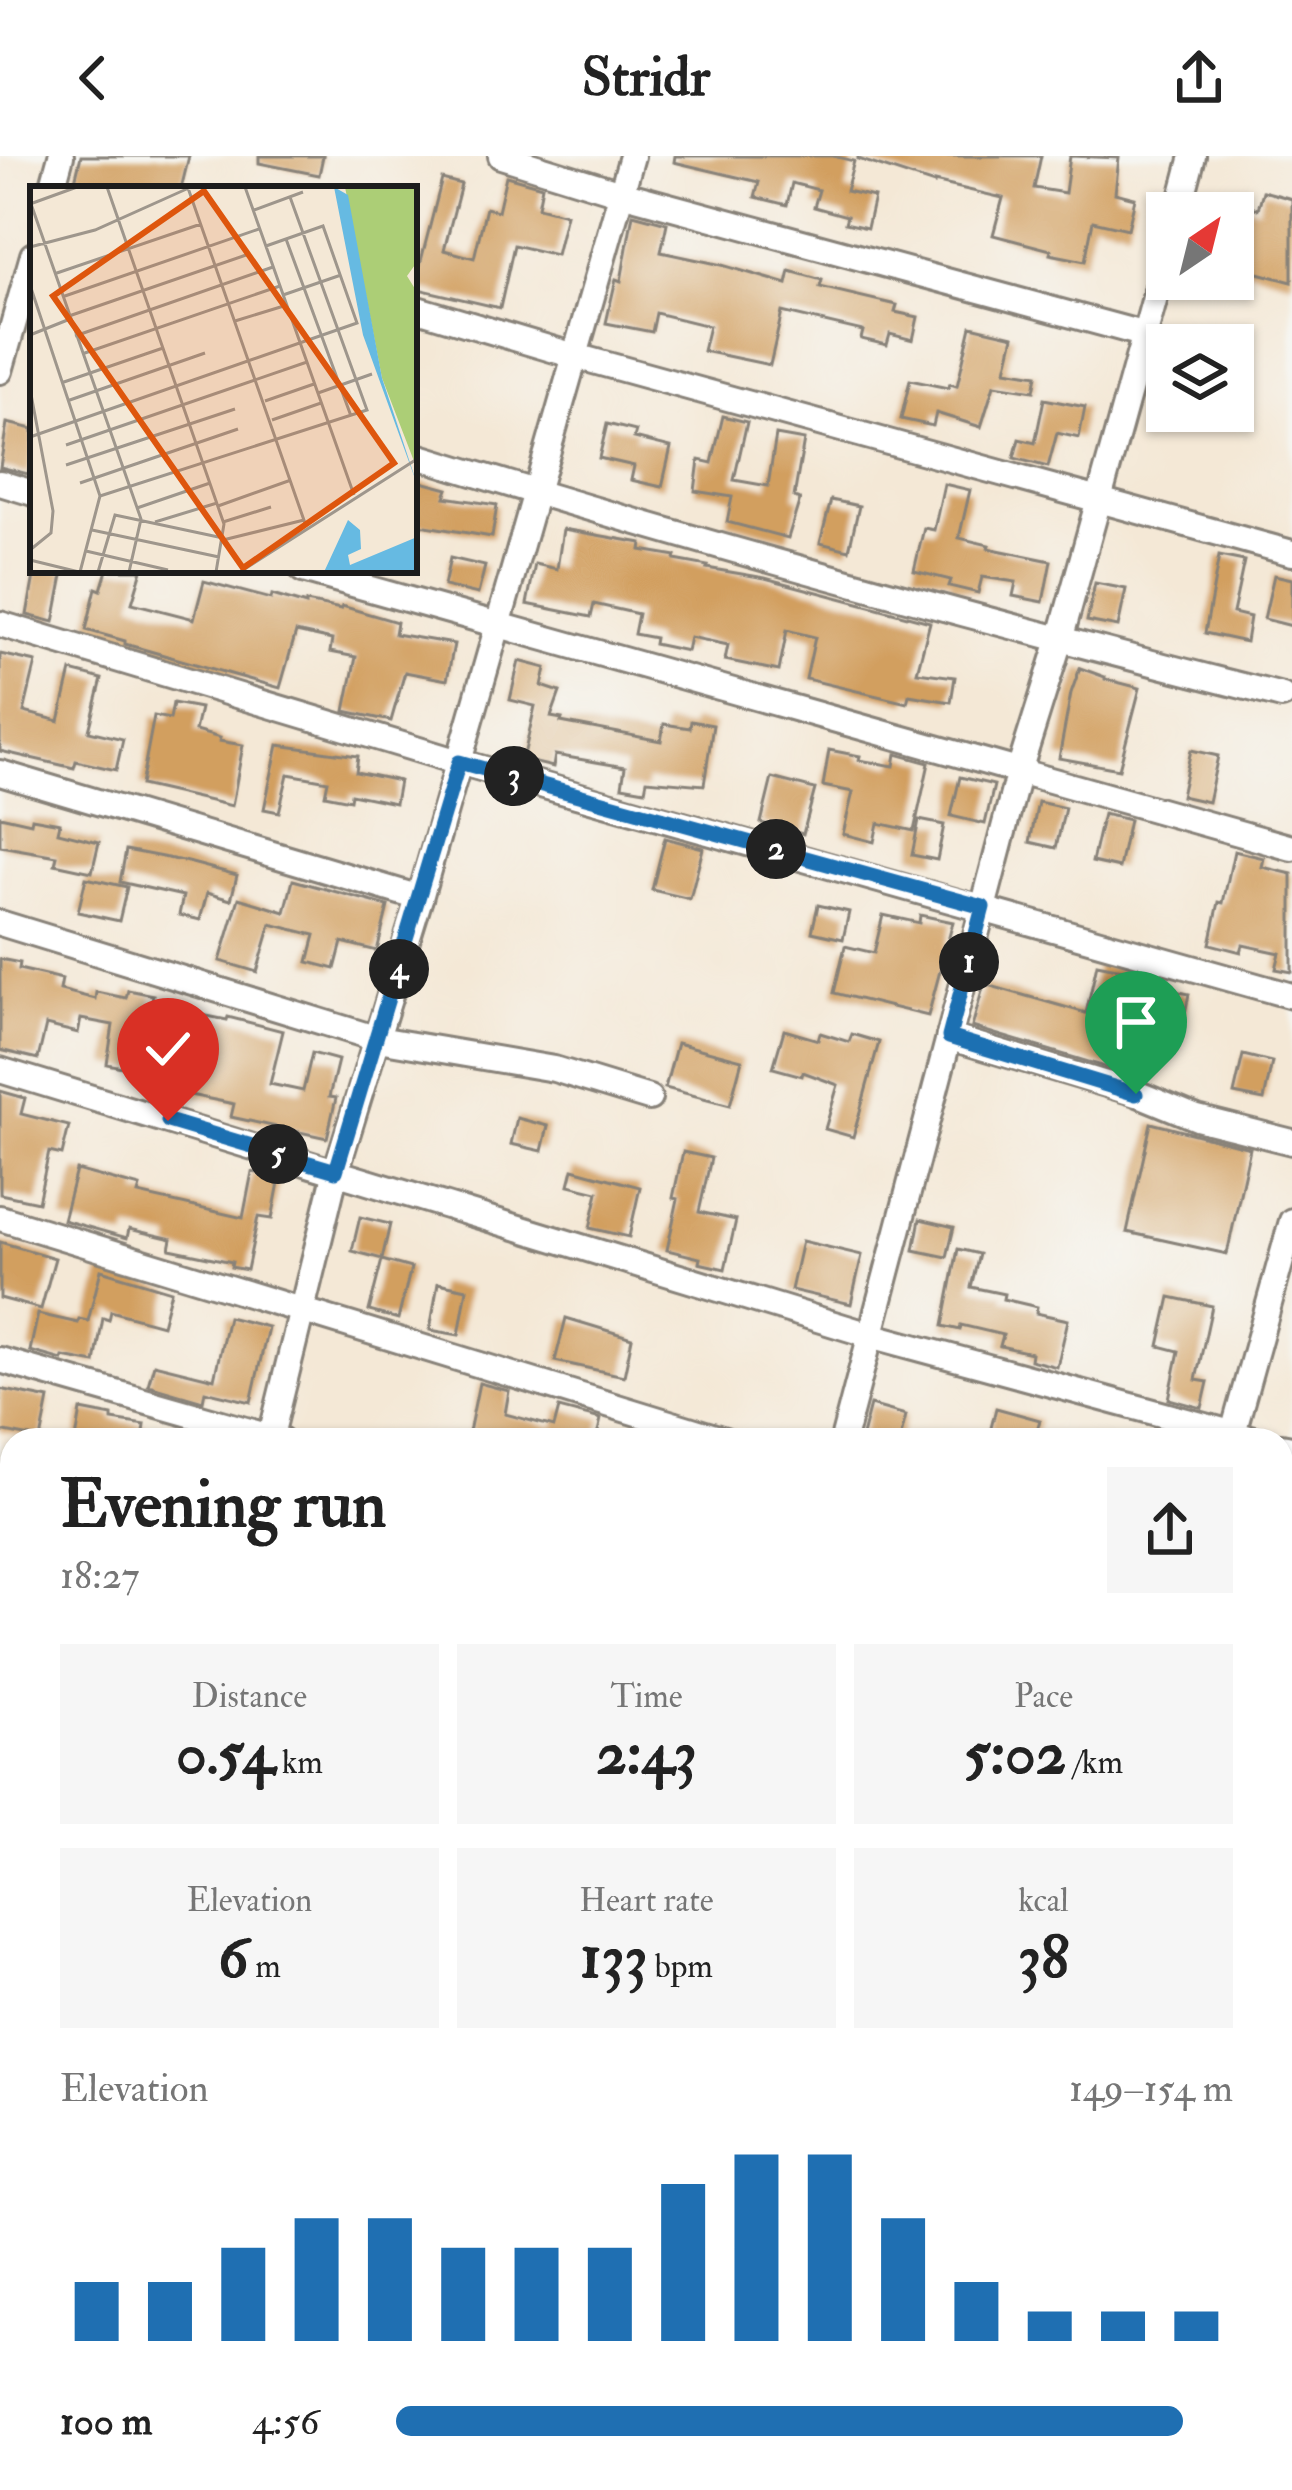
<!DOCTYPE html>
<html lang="en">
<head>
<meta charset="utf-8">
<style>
  :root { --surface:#fff; --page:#f6f6f6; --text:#222; --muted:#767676; --accent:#1f6fb2 }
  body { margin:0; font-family:"IM FELL Double Pica",serif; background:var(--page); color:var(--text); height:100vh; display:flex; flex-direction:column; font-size:45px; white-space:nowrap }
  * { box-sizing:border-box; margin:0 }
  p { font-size:39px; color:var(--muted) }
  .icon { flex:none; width:66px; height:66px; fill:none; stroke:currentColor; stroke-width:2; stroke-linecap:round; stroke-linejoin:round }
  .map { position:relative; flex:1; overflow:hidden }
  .details { position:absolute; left:0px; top:1272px; width:1293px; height:1062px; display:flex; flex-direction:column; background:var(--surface); border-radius:36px 36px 0 0; box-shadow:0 3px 9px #0004 }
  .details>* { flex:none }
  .needle { width:78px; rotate:35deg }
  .controls { position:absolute; left:1146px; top:36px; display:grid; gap:24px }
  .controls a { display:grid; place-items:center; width:108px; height:108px; border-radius:0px; background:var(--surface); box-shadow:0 3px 9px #0004; font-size:60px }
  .pin { position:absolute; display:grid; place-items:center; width:102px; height:102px; color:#fff; margin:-123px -51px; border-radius:50% 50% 50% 0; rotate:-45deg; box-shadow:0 0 12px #0007 }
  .pin .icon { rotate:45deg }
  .km { position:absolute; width:60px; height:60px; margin:-30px; border-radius:50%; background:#222; color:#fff; font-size:33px; line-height:60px; text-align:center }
  .round { display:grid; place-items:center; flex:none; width:126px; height:126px; border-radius:0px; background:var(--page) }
  .head { display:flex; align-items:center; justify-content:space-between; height:204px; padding:0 60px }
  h1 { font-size:66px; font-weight:800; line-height:90px }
  .figures { display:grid; grid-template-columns:repeat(3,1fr); gap:18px; height:204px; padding:12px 60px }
  .figures div { display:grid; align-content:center; border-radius:0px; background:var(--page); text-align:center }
  .figures b { font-size:60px; font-weight:800 }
  .figures small { font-size:33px; font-weight:400 }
  .figures p { font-size:33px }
  .chart { height:336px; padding:24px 60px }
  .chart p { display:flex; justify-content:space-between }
  .chart svg { width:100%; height:216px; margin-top:12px; stroke:var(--accent); stroke-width:6 }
  ul { padding:0 60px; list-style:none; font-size:39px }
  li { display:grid; grid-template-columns:192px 144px 1fr; align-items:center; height:90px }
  li i { height:30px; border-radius:15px; background:var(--accent) }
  header { display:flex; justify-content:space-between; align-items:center; height:156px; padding:0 60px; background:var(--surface); font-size:54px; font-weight:800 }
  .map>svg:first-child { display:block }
  .building { fill:#d29f5e }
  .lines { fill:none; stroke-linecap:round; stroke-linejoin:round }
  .minor-casing { stroke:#888279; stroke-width:30 }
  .minor { stroke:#fff; stroke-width:24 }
  .route-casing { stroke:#fff; stroke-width:24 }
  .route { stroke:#1f6fb2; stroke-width:15 }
  .inset-road { fill:none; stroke:#9e968c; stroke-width:3 }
  .view { fill:#de560d; fill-opacity:0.15; stroke:#de560d; stroke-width:6 }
  .inset-edge { fill:none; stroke:#1c1c1c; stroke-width:6 }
</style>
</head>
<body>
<header><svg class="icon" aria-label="back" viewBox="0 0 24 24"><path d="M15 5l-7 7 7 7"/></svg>Stridr<svg class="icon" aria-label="share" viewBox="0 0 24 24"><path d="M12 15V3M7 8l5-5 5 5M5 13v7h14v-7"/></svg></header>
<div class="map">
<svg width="1292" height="2334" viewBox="0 0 1292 2334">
  <rect width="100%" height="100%" fill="#f6f6f2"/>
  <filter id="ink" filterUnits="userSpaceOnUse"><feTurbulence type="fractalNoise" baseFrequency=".00833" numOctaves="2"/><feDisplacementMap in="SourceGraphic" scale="24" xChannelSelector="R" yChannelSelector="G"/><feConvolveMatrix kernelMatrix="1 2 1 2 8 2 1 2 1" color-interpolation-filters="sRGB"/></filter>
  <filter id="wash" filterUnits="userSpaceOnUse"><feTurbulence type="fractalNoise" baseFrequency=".004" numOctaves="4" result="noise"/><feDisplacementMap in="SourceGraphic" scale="48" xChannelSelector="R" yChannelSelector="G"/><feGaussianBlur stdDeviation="2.7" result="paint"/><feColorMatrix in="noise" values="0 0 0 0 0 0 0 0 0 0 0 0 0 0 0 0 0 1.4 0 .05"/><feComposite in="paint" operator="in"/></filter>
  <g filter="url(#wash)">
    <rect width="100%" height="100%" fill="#f4e8d6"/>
    <g id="blocks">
      <g class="building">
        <polygon points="81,0 189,0 181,33 133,33 112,28 111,33 73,33"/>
        <polygon points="259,0 323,0 319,19 259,7"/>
        <polygon points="675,0 833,0 854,5 846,35 874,41 867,72 845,67 847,60 814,51 819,34 792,27 787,49 755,41 759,26 674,6"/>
        <polygon points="858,0 1041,0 1034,32 1065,37 1070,0 1119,2 1115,37 1135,42 1128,73 1093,65 1085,105 1050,98 1051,94 993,79 1003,42 934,26 934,28 858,3"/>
        <polygon points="506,20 542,30 538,51 566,58 556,99 514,89 500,152 414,132 442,23 461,28 444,94 474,102 486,52 498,55"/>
        <polygon points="1263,35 1292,43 1292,126 1243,113 1246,101 1233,97 1233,57 1202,57 1208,38 1258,53"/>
        <polygon points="633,58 667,67 661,96 722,109 787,128 790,115 822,124 820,131 897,149 895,156 918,161 913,184 890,178 887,189 861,183 863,175 782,156 770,209 703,195 709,170 656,157 652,176 606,167 616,123 621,125"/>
        <polygon points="971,170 1014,180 1006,214 1037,219 1034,235 994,229 981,271 936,257 933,270 901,263 910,224 948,232 950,228 957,230"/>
        <polygon points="1044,243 1085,251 1079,282 1057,277 1048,311 1014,302 1019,283 1035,287"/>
        <polygon points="723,260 747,266 734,324 768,330 776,279 804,284 794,341 800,343 788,382 727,366 732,341 695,335 699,304 712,307"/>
        <polygon points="7,267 33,273 33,296 28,318 0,311"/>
        <polygon points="607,268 636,275 634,282 671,291 662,331 631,324 634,310 599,302"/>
        <polygon points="414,324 448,333 445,341 497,349 492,381 414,368"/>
        <polygon points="944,328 970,334 959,382 989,389 988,392 1051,405 1043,446 1013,440 1016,426 982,421 978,437 949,430 951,424 914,415 924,372 934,374"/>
        <polygon points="831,344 859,350 849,394 820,387"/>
        <polygon points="563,373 642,387 641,394 676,400 675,404 708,410 707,412 765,422 930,466 917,516 955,521 951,546 909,539 907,547 806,523 815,481 787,474 779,515 725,504 728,489 690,481 687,495 654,488 655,482 634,478 638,458 594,448 591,461 527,448 535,408 557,413"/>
        <polygon points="1219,400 1244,405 1233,457 1250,461 1246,486 1205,477"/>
        <polygon points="450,402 485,410 478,438 444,430"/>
        <polygon points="35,414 64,414 54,466 27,459"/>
        <polygon points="107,414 142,414 132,447 194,463 204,425 271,443 272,439 306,449 306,446 341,453 342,450 397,466 395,478 454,488 447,524 405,516 391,565 345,555 356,501 330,496 332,484 296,476 280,532 125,488 125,485 86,474 96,432 101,434"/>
        <polygon points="1274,419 1292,423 1292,470 1264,463"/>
        <polygon points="1095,427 1126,433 1118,471 1087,465"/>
        <polygon points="0,498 36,506 24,556 59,565 71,515 102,523 89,575 123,583 116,614 76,605 74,612 0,595"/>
        <polygon points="519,505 546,512 542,530 560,536 551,561 562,563 561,566 661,585 664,568 690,572 691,565 713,569 704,629 647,624 645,634 622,630 625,611 555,599 553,611 523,604 535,550 510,544"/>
        <polygon points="1080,512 1105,521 1105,523 1140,532 1119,613 1059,602 1071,537"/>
        <polygon points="173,547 200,552 195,575 220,582 219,585 243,589 232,650 141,629 154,560 170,563"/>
        <polygon points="278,589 358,600 356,616 399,625 395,647 351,638 350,644 325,639 328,625 288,618 279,656 264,653"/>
        <polygon points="829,594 860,600 859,604 894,610 896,598 929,607 914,675 878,667 874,686 843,678 853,636 823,630"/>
        <polygon points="1191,594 1218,600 1208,646 1181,640"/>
        <polygon points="960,621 994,629 985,668 951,660"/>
        <polygon points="772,622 815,633 803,678 761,667"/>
        <polygon points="1038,646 1065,652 1056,692 1030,686"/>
        <polygon points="1103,658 1129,664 1119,712 1092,706"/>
        <polygon points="0,660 31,667 32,662 60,667 58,676 99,686 92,716 55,708 57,700 0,690"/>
        <polygon points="919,664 944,669 937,704 912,699"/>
        <polygon points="665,682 703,692 690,743 652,734"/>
        <polygon points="126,694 188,706 237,719 231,744 207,737 200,764 179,759 183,740 120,726"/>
        <polygon points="1234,695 1264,702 1262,711 1292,718 1292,816 1276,813 1280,797 1243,789 1241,796 1210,788 1219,746 1223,747"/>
        <polygon points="86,722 127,731 119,765 78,756"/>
        <polygon points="293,724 388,750 377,795 342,786 335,813 308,806 315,779 271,768 257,816 220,805 239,742 285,756"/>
        <polygon points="818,749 849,756 843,783 812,776"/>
        <polygon points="883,759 919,767 920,759 953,766 928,860 834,837 845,790 874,797"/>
        <polygon points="0,803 20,807 19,813 62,823 60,834 95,843 96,836 126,842 128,834 153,839 148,865 154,866 149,893 183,899 192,857 227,864 228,861 283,875 270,928 303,935 312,897 338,904 329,941 336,942 327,982 231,961 234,948 190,939 193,925 107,908 113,869 81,863 78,877 46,869 38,903 0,894"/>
        <polygon points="1097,808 1122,813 1121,819 1151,826 1151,830 1189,838 1181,877 1146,869 1132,919 972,871 984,828 1086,857"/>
        <polygon points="784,874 818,884 820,877 849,886 852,878 879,886 853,981 825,973 838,929 803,916 802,920 773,912"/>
        <polygon points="677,887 742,904 730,949 665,932"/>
        <polygon points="1243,899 1272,906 1264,944 1234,938"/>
        <polygon points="0,935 25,942 21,958 69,970 62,999 49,996 38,1046 0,1038"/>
        <polygon points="517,962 548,970 542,995 511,988"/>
        <polygon points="1151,967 1250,992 1227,1098 1127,1076"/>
        <polygon points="683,996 711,1002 699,1056 736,1064 725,1113 699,1107 700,1102 667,1094 678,1043 673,1042"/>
        <polygon points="573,1013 640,1031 629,1081 590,1072 598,1036 569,1029"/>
        <polygon points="76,1014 140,1031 138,1038 243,1062 252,1016 280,1021 272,1063 258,1061 247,1114 231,1111 232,1106 170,1093 172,1083 129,1073 127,1082 63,1064"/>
        <polygon points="360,1061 390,1068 382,1103 352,1095"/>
        <polygon points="920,1063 954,1071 947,1101 914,1094"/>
        <polygon points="802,1085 862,1099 851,1148 791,1134"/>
        <polygon points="0,1086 55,1102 41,1153 0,1142"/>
        <polygon points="958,1093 979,1098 971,1131 1004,1138 1003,1143 1037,1151 1036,1157 1068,1164 1057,1211 1030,1204 1031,1197 1000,1190 1003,1179 961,1169 960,1174 943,1170"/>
        <polygon points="382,1104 411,1112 398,1163 369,1155"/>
        <polygon points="101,1114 171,1135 162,1169 111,1155 109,1164 103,1162 95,1207 63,1201 62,1204 30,1195 38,1158 78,1167 79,1163 88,1165"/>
        <polygon points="438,1127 467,1133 459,1179 430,1174"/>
        <polygon points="1170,1141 1212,1150 1196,1224 1208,1226 1202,1252 1169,1243 1179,1195 1159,1190"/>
        <polygon points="228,1161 268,1171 251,1246 205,1235 203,1245 148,1229 154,1208 214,1223"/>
        <polygon points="566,1162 632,1182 624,1220 555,1205"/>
        <polygon points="479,1227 509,1235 505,1258 554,1271 559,1252 601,1263 596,1284 507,1284 469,1276"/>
        <polygon points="0,1233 49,1243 41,1283 0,1275"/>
        <polygon points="870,1249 906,1259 900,1284 861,1284"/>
        <polygon points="996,1252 1040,1264 1034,1284 988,1284"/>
        <polygon points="81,1254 112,1260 112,1264 145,1269 143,1284 76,1284"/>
      </g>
    </g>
  </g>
  <g filter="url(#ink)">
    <use href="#blocks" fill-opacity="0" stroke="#888279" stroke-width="3"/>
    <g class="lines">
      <defs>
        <g id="minor">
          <polyline points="501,0 621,37 1146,179"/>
          <polyline points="52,33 61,0"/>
          <polyline points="1178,57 1193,0"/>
          <polyline points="414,152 575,200 1292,397"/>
          <polyline points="0,215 33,99"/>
          <path d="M414 299C701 388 991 467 1282 540"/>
          <polyline points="0,327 33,337"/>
          <polyline points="303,414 1292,692"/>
          <polyline points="0,468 459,606 1292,840"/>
          <polyline points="0,617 420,742"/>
          <polyline points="0,767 378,883 554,913 649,942"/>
          <polyline points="949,881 1136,937 1197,962 1292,986"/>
          <polyline points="0,914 870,1179 1257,1284"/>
          <polyline points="0,1062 725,1284"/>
          <polyline points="0,1204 281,1284"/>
          <polyline points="270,1284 336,1015 420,742 632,0"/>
          <polyline points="843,1284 1019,615 1060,484 1167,98"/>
          <polyline points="1231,1284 1292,1065"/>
          <polyline points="1281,1290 1292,1292"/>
          <polyline points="0,1356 12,1359"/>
          <polyline points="0,1506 12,1509"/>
          <polyline points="0,1664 12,1668"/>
          <polyline points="1281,1718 1292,1675"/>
          <polyline points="0,1818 12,1822"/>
          <polyline points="1281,1902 1292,1905"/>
          <polyline points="0,2073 6,2080"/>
          <polyline points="0,2096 12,2109"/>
          <polyline points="98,2334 143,2332 216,2334"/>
          <polyline points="530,2334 534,2322"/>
          <polyline points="935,2334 938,2322"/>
          <polyline points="1038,2334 1042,2322"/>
        </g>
      </defs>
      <use href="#minor" class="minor-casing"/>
      <use href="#minor" class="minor"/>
    </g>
  </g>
  <g class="lines" filter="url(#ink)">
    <defs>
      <polyline id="route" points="168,965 336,1015 459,606 983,751 949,881 1136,938"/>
    </defs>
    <use href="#route" class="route-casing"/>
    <use href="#route" class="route"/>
  </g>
  <g transform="translate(30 30)">
    <rect width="387" height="387" fill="#f4e8d6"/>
    <path d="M315 1H387V76L377 90 387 106V283L352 192Z" fill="#acce76"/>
    <path d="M304 1 318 9 352 192 387 298 333 149ZM318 334 330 344 331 363 318 369 320 379 387 351V386H294Z" fill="#66bae2"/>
    <path class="inset-road" d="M77 1 194 338 186 386M215 1 324 309M158 2 276 340M0 15 111 333 99 386M0 18 47 1M224 24 273 6M256 53 321 230M0 61 65 44 161 1M24 88 171 38M1 102 70 310 50 386M253 109 311 89M32 111 229 43M39 130 216 69M205 135 257 119M0 149 40 133M45 150 243 81M52 168 250 100M31 197 133 162M0 203 23 325 21 347 0 364M288 207 342 188M37 215 175 167M235 215 284 198M242 234 291 217M0 251 327 137 293 40 236 60M36 259 277 176M36 279 205 223M50 297 208 243M70 310 337 224 260 11M188 320 261 294M107 322 180 297M125 336 187 317M193 336 241 321M62 344 189 371M193 354 274 334M56 365 138 384M0 374 49 386M68 386 85 329 193 352M210 386 387 273"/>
    <path class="view" d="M174 5 364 277 213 382 23 110Z"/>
    <rect width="387" height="387" class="inset-edge"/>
  </g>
</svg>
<div class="controls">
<a><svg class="needle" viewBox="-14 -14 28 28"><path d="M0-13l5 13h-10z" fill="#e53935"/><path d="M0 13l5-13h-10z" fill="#767676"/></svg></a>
<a><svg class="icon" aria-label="layers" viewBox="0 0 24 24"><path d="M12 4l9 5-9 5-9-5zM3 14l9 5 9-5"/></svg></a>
</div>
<div class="pin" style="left:1136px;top:938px;background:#1e9e55"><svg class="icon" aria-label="arrive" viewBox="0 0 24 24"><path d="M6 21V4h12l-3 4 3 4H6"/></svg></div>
<div class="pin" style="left:168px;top:965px;background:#d93025"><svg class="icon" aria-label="check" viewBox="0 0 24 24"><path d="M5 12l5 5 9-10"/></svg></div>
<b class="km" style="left:969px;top:806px">1</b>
<b class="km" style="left:776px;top:693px">2</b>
<b class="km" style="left:514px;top:620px">3</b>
<b class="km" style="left:399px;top:813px">4</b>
<b class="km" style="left:278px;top:998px">5</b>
<section class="details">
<div class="head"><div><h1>Evening run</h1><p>18:27</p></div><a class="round"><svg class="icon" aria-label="share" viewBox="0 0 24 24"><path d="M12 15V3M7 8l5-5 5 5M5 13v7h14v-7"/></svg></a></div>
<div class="figures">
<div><p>Distance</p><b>0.54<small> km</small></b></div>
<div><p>Time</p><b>2:43</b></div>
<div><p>Pace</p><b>5:02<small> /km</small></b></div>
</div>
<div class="figures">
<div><p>Elevation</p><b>6<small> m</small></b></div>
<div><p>Heart rate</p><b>133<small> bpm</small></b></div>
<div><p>kcal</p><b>38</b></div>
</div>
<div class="chart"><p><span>Elevation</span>149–154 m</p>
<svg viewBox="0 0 160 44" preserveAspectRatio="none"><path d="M5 44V32M15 44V32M25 44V25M35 44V19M45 44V19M55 44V25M65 44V25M75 44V25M85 44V12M95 44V6M105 44V6M115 44V19M125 44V32M135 44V38M145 44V38M155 44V38"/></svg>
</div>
<ul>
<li><b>100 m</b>4:56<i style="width:94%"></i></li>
</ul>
</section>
</div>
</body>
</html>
